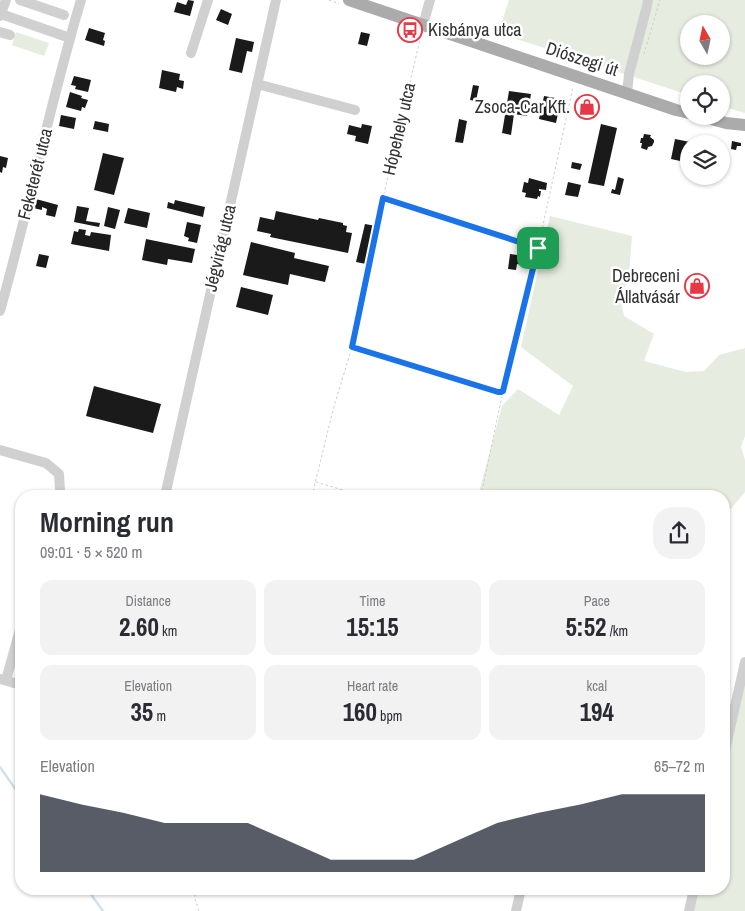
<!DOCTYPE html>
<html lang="en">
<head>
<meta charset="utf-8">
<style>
  :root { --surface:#fff; --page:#f2f2f3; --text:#2b2b33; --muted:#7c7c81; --accent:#111827 }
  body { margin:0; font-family:"Archivo Narrow",sans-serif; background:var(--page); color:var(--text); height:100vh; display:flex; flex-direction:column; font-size:19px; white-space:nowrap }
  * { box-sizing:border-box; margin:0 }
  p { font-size:16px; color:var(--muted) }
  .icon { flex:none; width:28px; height:28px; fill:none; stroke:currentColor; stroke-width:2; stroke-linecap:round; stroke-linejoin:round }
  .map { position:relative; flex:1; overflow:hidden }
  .panel { position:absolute; left:15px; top:490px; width:715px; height:405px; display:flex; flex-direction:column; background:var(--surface); border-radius:20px; box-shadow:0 1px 4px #0004 }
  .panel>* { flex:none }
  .needle { width:32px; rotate:351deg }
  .controls { position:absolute; left:680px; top:15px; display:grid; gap:10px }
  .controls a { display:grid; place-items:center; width:50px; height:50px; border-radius:50%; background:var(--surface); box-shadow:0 1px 4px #0004; font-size:25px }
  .pin { position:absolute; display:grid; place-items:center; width:42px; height:42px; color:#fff; margin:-21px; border-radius:10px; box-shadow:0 2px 8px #0006 }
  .round { display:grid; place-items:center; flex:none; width:52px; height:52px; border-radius:20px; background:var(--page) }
  .overview { display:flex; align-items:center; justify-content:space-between; height:85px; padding:0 25px }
  h1 { font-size:28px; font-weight:700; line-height:38px }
  .figures { display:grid; grid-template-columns:repeat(3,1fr); gap:8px; height:85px; padding:5px 25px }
  .figures div { display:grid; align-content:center; border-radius:12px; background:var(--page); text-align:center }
  .figures b { font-size:25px; font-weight:700 }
  .figures small { font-size:14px; font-weight:400 }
  .figures p { font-size:14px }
  .chart { height:140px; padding:10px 25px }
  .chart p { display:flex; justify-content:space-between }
  .chart svg { width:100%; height:90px; margin-top:5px; fill:var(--accent); opacity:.7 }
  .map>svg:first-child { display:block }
  .green { fill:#e6ecdf; fill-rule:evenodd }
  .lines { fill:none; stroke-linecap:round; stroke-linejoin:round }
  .stream { stroke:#cfe2ee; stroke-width:2.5 }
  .building { fill:#1a1a1a }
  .path { stroke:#cdcdcd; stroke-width:1; stroke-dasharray:2.5 2.5; stroke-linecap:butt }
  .minor { stroke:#d0d0d0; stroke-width:10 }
  .major { stroke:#ababab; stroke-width:12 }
  .route-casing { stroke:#fff; stroke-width:10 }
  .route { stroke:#1a73e8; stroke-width:6 }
  .labels { text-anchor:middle; stroke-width:5; stroke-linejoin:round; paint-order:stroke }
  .poi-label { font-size:18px; fill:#333; stroke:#fff; text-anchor:end }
  .street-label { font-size:18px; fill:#333; stroke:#fff }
</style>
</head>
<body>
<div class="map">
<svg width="745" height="911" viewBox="0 0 745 911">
  <rect width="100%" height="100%" fill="#fff"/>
  <g class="green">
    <path d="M509 0H745V113L721 106V84H689V95L498 33ZM689 24H721V56H689Z"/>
    <polygon points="16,32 49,43 44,56 12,45"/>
    <polygon points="550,216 632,236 629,274 621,301 624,316 654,334 644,361 686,372 704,371 719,355 745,348 745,436 741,447 745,460 745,492 724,517 724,496 478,496 502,406 518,389 559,415 573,386 521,347"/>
    <polygon points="745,674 745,911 693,911 697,889 724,889 724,770"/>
  </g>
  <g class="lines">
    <g class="stream">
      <polyline points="0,767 21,797"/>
      <polyline points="87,889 103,911"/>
    </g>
  </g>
  <g class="building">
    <polygon points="188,0 194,1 190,16 174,12 177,2 186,5"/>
    <polygon points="221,9 232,14 228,25 216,20"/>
    <polygon points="89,28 105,33 103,40 105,41 104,46 85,40"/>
    <polygon points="361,32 370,34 367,46 358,44"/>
    <polygon points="236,38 254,42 252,52 247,51 242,73 229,70"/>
    <polygon points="162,70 180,74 179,80 184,81 183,89 177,87 176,92 159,88"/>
    <polygon points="74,76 91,80 88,92 75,89 76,86 71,85"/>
    <polygon points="473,85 479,86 476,101 470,100"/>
    <polygon points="509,91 531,94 527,116 514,114 511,135 502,133"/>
    <polygon points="70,92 82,96 81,98 88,100 85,108 82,107 81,111 66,107"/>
    <polygon points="544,96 561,99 556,123 539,119"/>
    <polygon points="61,115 76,118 74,129 59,126"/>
    <polygon points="459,119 467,121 463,143 455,142"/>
    <polygon points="95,121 109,124 108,132 93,129"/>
    <polygon points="362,124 372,126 368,144 355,141 356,136 347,134 349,125 361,128"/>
    <polygon points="601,124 617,128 604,186 588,183"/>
    <polygon points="644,134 651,135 650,137 654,140 654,142 652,146 648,147 647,150 641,148 642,143 640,143 641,138 643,138"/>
    <polygon points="675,139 690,142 689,144 685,162 671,159"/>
    <polygon points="732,141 741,143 741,146 737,146 736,150 731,149"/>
    <polygon points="103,153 124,158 114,195 94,190"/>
    <polygon points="0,156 8,158 6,168 3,167 2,173 0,172"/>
    <polygon points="572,162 582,164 580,170 571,168"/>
    <polygon points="618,177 624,179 620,195 611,193 612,189 615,190"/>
    <polygon points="529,178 547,183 546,190 539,189 539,191 541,191 540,197 538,196 537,199 525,197 526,193 522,192 524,182 528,183"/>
    <polygon points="568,182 581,185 578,197 565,195"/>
    <polygon points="36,199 58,205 55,217 46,215 47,209 42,207 42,210 33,208"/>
    <polygon points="175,200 205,207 203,217 167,208 168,202 174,204"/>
    <polygon points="77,206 89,208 86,221 100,223 99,227 74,222"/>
    <polygon points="108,207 120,210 115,229 104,226"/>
    <polygon points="128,208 150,213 147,228 124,223"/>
    <polygon points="276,211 318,220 319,218 343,223 343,225 347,226 346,232 352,233 348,253 270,237 271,234 257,231 260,217 274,220"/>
    <polygon points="187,222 201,225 197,243 188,241 189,238 184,236"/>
    <polygon points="365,224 376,226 366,264 356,262"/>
    <polygon points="79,229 86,230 85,235 90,236 91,232 111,235 109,251 71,244 74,231 78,232"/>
    <polygon points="146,239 195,249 192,263 168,259 167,265 142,260"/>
    <polygon points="251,242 295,253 294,258 329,266 325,282 290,274 288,285 243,275"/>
    <polygon points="39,254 49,256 46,268 36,266"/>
    <polygon points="510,254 524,256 523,265 517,264 516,270 508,269"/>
    <polygon points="241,287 273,295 268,315 236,307"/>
    <polygon points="94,386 161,404 153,433 86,416"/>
  </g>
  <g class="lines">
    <g class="path">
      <polyline points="329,0 339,4"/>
      <polyline points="644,54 660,0"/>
      <polyline points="384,198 537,248"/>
      <polyline points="352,347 498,392 501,392"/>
      <polyline points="316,482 363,496"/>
      <polyline points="312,496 333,410 352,347 383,198 421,35"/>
      <polyline points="481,496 503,391 538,248 573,87"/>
      <polyline points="195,889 195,899 199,911"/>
    </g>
    <g class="minor">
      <polyline points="20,0 64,15"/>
      <polyline points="1,14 70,38"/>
      <polyline points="0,16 6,0"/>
      <polyline points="423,25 430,0"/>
      <polyline points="0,32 10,35"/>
      <polyline points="191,53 208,0"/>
      <polyline points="257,84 355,110"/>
      <polyline points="627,93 629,74 647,6 648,0"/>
      <path d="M0 311C29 208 50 103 81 0"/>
      <polyline points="0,450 46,463 59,474 60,491 58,496"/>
      <polyline points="165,496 276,0"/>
      <polyline points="1,679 21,685"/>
      <polyline points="6,680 21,626"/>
      <polyline points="724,755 745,662"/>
      <polyline points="516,911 521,889"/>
      <polyline points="689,911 694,889"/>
    </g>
    <g class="major">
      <polyline points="349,0 676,110 689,113"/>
      <polyline points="700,116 726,123 745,125"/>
    </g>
  </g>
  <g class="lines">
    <defs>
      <polygon id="route" points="383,198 538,248 503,391 501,392 498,392 352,347"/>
    </defs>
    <use href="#route" class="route-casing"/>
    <use href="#route" class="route"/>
  </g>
  <defs>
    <symbol id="bus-ring" viewBox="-11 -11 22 22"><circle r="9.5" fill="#fff" stroke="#e63946" stroke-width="1.5"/><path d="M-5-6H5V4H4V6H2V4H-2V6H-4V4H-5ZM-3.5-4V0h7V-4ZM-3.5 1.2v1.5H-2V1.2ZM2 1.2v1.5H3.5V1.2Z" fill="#e63946"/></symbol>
    <symbol id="shop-ring" viewBox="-11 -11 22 22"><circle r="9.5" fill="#fff" stroke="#e63946" stroke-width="1.5"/><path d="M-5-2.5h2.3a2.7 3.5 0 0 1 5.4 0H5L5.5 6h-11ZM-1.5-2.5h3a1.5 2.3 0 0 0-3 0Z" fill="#e63946"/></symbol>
  </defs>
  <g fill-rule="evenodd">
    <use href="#bus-ring" x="396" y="16" width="28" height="28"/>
    <use href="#shop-ring" x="573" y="93" width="28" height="28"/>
    <use href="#shop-ring" x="683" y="272" width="28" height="28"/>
  </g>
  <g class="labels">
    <g class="poi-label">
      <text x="428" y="36" text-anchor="start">Kisbánya utca</text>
      <text x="570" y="113">Zsoca-Car Kft.</text>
      <text x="680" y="282">Debreceni<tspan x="680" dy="21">Állatvásár</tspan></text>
    </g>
    <g class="street-label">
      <text transform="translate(582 59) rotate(18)" y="6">Diószegi út</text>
      <text transform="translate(399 129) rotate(-77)" y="6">Hópehely utca</text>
      <text transform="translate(35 174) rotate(-76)" y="6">Feketerét utca</text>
      <text transform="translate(220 248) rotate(-77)" y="6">Jégvirág utca</text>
    </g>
  </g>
</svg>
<div class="controls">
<a><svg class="needle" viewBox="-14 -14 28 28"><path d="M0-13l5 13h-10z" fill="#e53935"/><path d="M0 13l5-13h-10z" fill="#7c7c81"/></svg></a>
<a><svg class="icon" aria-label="locate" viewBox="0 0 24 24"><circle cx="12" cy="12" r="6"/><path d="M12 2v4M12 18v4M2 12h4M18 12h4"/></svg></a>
<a><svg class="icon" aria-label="layers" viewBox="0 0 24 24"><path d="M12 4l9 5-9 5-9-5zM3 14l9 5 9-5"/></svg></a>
</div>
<div class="pin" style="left:538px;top:248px;background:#1e9e55"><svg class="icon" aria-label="arrive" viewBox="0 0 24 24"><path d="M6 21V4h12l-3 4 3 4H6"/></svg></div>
<section class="panel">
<div class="overview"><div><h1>Morning run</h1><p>09:01 · 5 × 520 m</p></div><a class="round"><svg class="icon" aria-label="share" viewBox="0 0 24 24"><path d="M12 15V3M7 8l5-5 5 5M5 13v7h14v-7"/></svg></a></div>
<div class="figures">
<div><p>Distance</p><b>2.60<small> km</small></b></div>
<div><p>Time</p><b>15:15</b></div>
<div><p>Pace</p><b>5:52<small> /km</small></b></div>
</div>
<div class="figures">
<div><p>Elevation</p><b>35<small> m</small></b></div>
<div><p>Heart rate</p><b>160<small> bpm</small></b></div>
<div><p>kcal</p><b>194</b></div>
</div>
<div class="chart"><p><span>Elevation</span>65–72 m</p>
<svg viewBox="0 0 160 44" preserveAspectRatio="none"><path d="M0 44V6L10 11L20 15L30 20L40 20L50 20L60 29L70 38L80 38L90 38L100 29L110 20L120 15L130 11L140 6L150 6L160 6V44z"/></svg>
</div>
</section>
</div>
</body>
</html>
